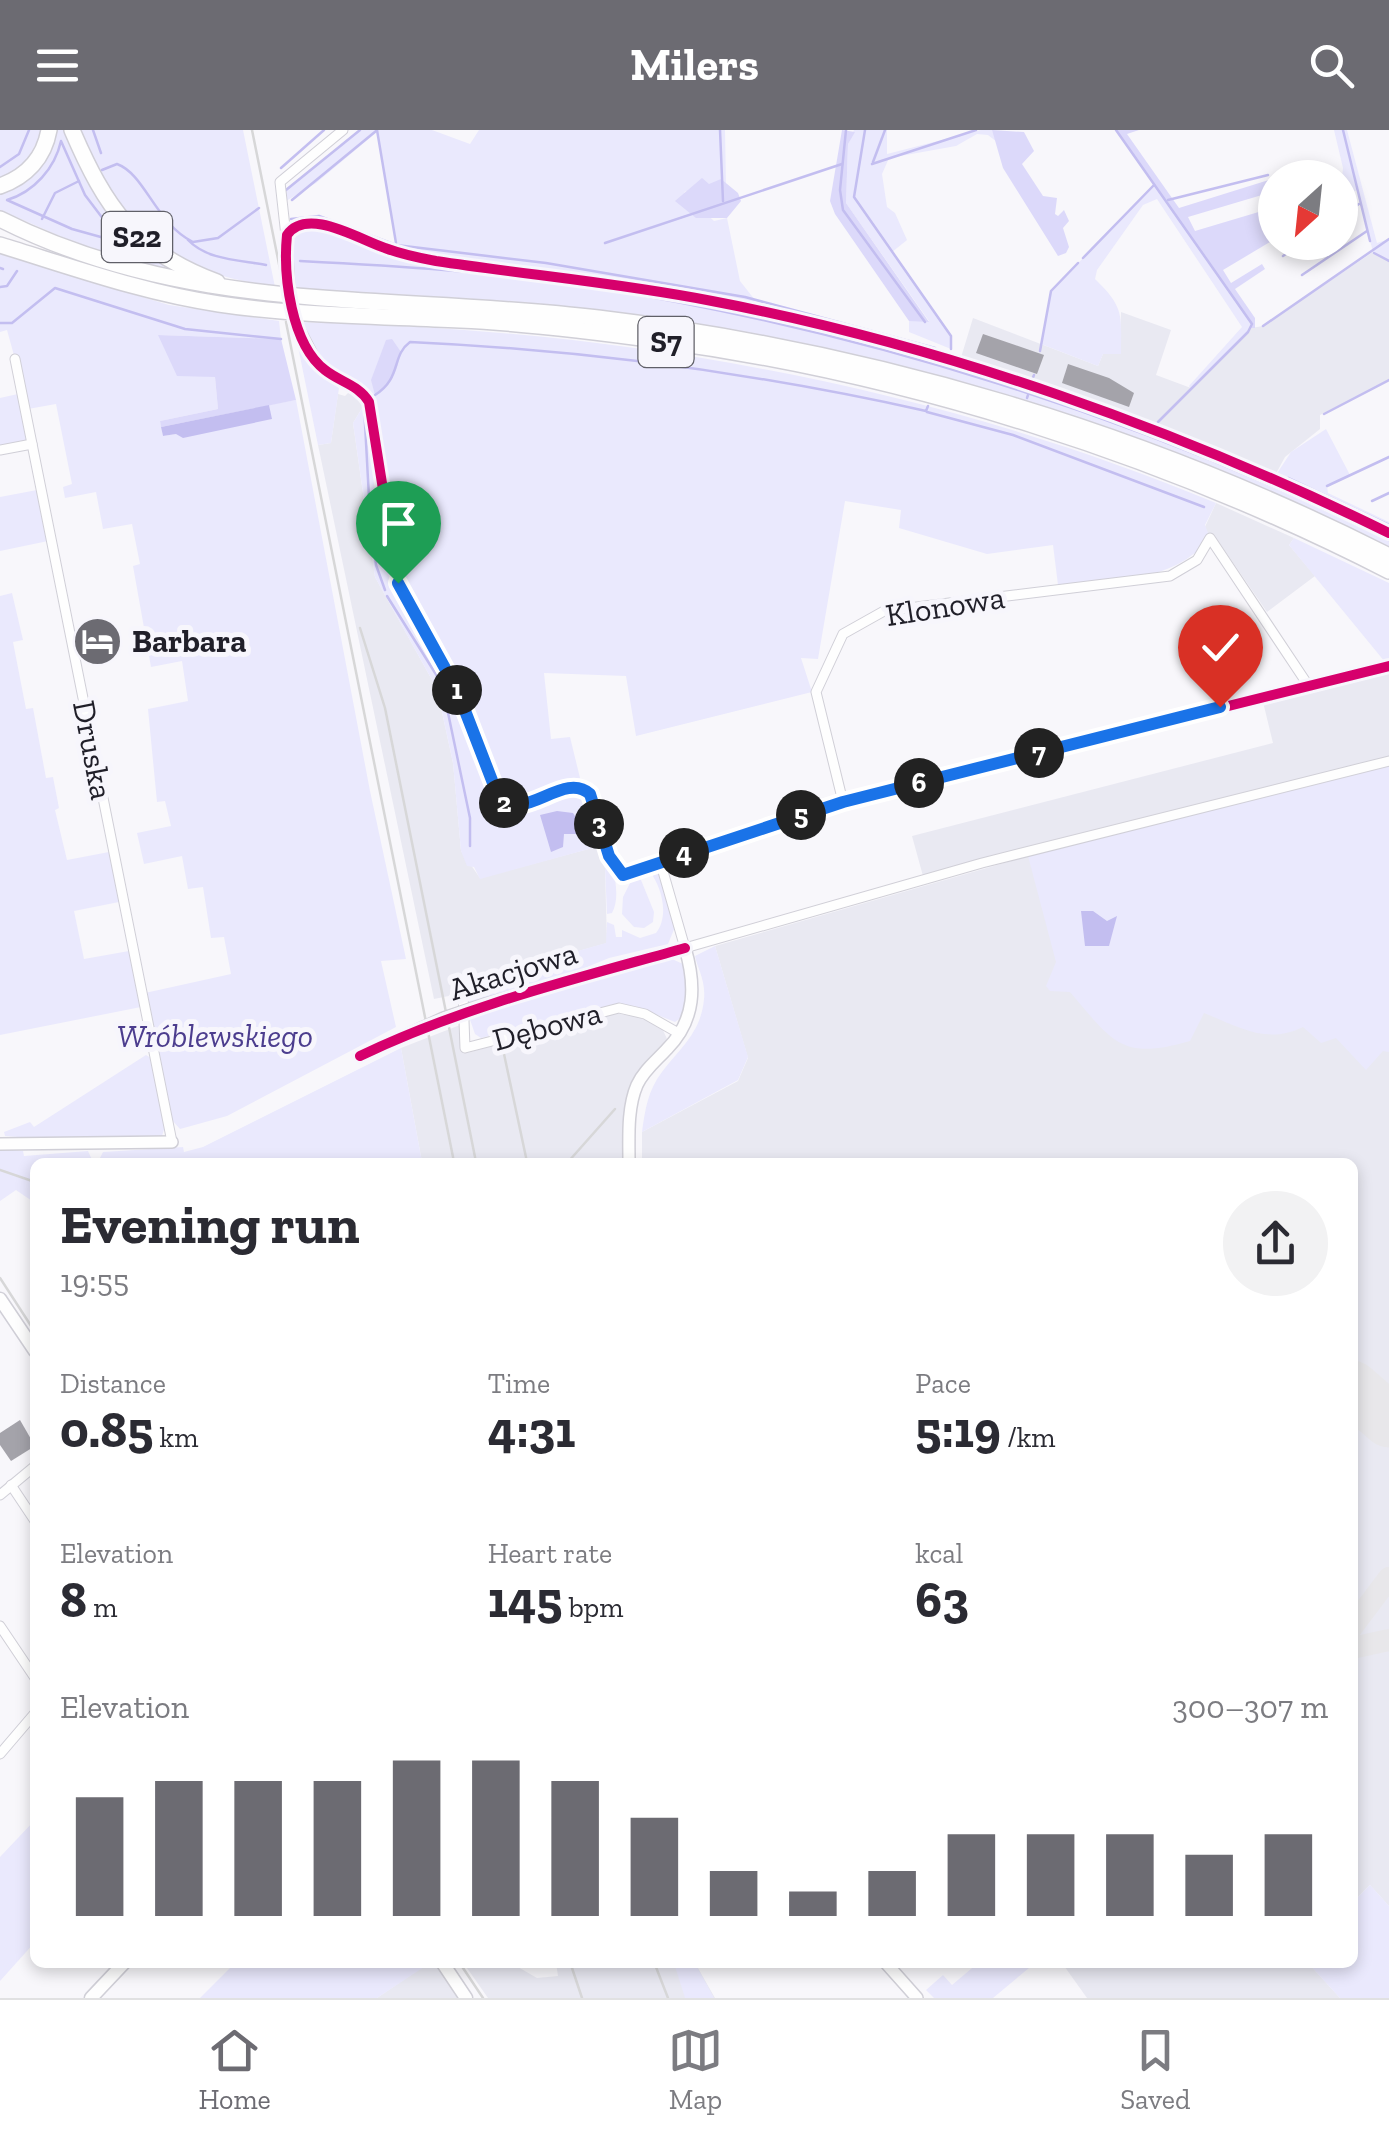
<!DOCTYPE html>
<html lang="en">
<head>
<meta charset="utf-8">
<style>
  :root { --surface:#fff; --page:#f2f2f3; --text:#2b2b33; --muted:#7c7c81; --line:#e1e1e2; --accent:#6c6b72 }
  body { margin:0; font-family:"Zilla Slab",serif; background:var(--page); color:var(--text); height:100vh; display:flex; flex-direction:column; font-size:38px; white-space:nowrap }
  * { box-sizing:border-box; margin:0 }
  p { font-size:32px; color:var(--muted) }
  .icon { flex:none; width:55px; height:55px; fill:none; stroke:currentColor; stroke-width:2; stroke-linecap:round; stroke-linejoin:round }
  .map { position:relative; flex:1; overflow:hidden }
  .sheet { position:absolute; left:30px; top:1028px; width:1328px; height:810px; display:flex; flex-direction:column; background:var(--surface); border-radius:15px; box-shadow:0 5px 15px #0003 }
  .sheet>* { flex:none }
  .needle { width:65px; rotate:207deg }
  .tools { position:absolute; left:1258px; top:30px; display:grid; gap:20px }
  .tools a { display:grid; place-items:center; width:100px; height:100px; border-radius:50%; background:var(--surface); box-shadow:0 5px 15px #0003; font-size:50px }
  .pin { position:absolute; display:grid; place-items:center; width:85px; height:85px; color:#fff; margin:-102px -42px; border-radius:50% 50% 50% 0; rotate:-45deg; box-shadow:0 0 10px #0007 }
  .pin .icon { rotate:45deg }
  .km { position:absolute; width:50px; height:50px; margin:-25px; border-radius:50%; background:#222; color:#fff; font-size:28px; line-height:50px; text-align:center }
  .round { display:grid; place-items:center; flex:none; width:105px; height:105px; border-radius:52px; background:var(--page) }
  .head { display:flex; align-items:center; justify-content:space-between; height:170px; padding:0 30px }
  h1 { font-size:55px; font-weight:800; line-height:75px }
  .figures { display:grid; grid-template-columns:repeat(3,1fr); gap:15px; height:170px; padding:10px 30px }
  .figures div { display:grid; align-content:center }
  .figures b { font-size:50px; font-weight:800 }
  .figures small { font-size:28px; font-weight:400 }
  .figures p { font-size:28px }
  .chart { height:280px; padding:20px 30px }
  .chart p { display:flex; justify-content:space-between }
  .chart svg { width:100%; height:180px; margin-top:10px; stroke:var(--accent); stroke-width:6 }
  header { display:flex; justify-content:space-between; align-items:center; height:130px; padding:0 30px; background:var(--accent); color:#fff; font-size:45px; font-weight:800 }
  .tabs { display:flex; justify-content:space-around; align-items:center; height:140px; border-top:2px solid var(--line); background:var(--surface); font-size:28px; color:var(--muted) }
  .tabs a { display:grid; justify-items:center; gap:5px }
  .tabs .on { color:var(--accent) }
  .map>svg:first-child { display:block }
  .built { fill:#e9e9f2 }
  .green { fill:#eae9fd }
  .forest { fill:#dcd9fa }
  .water { fill:#c3bef0 }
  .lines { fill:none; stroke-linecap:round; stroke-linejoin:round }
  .stream { stroke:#c3bef0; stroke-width:2.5 }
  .taxiway { stroke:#e8e7ea; stroke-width:22 }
  .runway { stroke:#e8e7ea; stroke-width:55 }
  .building { fill:#a4a3aa }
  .minor-casing { stroke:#d0cfd7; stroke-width:11 }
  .tertiary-casing { stroke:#d0cfd7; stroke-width:14 }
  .secondary-casing { stroke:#d0cfd7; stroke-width:15 }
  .motorway-casing { stroke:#d0cfd7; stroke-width:18 }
  .minor { stroke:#fefefe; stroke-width:9 }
  .tertiary { stroke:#fefefe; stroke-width:11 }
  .secondary { stroke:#fefefe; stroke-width:12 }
  .motorway { stroke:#fefefe; stroke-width:15 }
  .tram { stroke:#d7d7d8; stroke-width:2.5 }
  .rail { stroke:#d7d7d8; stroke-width:2.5 }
  .tertiary-bridge-casing { stroke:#d0cfd7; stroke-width:14; stroke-linecap:butt }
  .tertiary-bridge { stroke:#fefefe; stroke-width:11 }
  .cycleway-casing { stroke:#f7f6fc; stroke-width:16 }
  .cycleway { stroke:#d6006c; stroke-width:10 }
  .route-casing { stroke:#fff; stroke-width:20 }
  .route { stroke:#1a73e8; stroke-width:12 }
  .labels { text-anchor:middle; stroke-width:10; stroke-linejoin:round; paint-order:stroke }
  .shield { fill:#f7f6fc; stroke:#606068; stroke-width:2.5 }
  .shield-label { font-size:30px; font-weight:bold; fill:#201f29 }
  .street-label { font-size:32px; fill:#201f29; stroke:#f7f6fc }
  .poi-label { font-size:32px; font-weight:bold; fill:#201f29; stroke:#f7f6fc; text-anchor:start }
  .park-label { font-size:32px; font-style:italic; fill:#4c3d8e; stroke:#f7f6fc }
</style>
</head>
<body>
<header><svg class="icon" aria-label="menu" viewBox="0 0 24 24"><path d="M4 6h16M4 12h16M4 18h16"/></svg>Milers<svg class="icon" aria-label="search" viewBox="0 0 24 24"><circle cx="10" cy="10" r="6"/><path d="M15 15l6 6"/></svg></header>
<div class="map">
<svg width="1389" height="1868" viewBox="0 0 1389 1868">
  <rect width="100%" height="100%" fill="#f8f7fb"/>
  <g class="built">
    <polygon points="1373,122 1389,131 1389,250 1320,285 1320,299 1285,327 1273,349 959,234 973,188 1098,236 1103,224 1120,224 1121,182 1171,200 1156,245 1191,258 1251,198 1263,196"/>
    <polygon points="349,262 354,262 364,275 353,293 375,447 437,559 453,633 461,721 480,748 596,717 605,738 607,813 473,851 468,862 434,869 318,315 331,313 338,264 345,266"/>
    <polygon points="1216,373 1294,408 1289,415 1315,446 1267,482 1214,405 1210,408 1205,397"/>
    <polygon points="1389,541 1389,628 923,746 912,706 1273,613 1263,572"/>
    <polygon points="1389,635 1389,1776 1370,1755 1353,1772 1352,1032 642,1032 642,1002 738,951 748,928 715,816 1028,726"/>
    <polygon points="613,883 641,887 662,898 667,909 640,940 625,1032 422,1032 401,918 460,895 467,923"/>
    <polygon points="430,1832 436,1833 459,1868 377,1868"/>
    <polygon points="469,1833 511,1833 537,1848 558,1846 556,1833 695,1833 715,1868 488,1868 467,1838"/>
    <polygon points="1062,1833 1308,1833 1340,1868 1087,1868"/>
  </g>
  <g class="green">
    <polygon points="0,0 43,0 24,36 0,51"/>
    <polygon points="54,0 67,0 90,52 176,141 85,117 0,80 0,61"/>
    <path d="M77 0H243L275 157C221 148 156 132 122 84 104 58 92 27 77 0Z"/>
    <path d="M360 0H432L470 14 479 0H725L726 55 709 54 684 62 714 91 727 88 740 151 755 170 751 178C929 223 1102 282 1274 348L1291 322 1326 299 1350 345 1327 356 1328 363 1389 392V417C1137 298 873 212 594 179 494 168 393 165 292 158L289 102 313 94 398 122 377 2 316 53 286 71 285 61Z"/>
    <polygon points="854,0 887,0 887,24 981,0 992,0 997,12 988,5 977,4 956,16 889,28 882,44 887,77 895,83 907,110 892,122 951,206 951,219 909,202 909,191 929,191 846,73 848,14"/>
    <polygon points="1334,0 1347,0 1377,113 1389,109 1389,131 1373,122 1357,60 1340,68 1343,38"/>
    <path d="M1155 54 1252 194 1248 202 1191 259 1189 256 1242 197 1157 69 1143 75 1097 140 1095 149C1125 178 1121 185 1121 224H1103L1098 236 1041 214 1051 161Z"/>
    <polygon points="0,124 169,175 279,191 281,209 158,205 215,247 218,279 160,291 163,306 271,289 269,275 296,270 370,661 406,829 381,831 396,897 227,986 180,999 171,989 145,863 231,844 224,807 211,808 203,757 188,759 182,726 144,734 137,703 171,696 165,671 157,672 148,579 188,571 182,531 151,537 133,436 140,434 132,394 103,399 96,362 65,368 63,357 72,354 56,274 28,279 19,228 15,229 7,200 0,202"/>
    <polygon points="293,192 315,237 339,258 331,313 318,315"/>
    <path d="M301 192C616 199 924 252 1216 373L1205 395 1210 408C1171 455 1115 448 1058 455L1053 415 987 424 899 398 901 380 845 371 818 529 801 528 812 562 636 606 626 546 544 543 551 609 570 607 581 652 511 672 500 664 460 554 411 470 397 430 374 273 364 257 323 234Z"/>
    <polygon points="18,264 28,315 0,320 0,268"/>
    <path d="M364 275 395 457 445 544 468 592 496 672 512 681 575 662 585 665C599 692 627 757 612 783L607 784 605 738 596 717 480 749 474 737 467 736 461 721 453 633 437 559 375 447 353 293Z"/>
    <polygon points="37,360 48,411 0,421 0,367"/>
    <polygon points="1294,408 1389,453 1389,531 1385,532 1289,415"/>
    <polygon points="12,463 23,510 13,512 26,579 33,578 46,648 53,647 59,678 55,680 67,730 109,722 119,772 74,781 84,829 129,821 141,877 0,905 0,466"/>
    <path d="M1389 635V922L1383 921 1366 940 1336 908 1321 913 1303 897C1267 915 1239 897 1204 883L1190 911C1121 931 1113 912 1070 862L1050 861 1046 856 1056 832 1028 726Z"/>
    <path d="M654 738 659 742 675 797 668 814 609 828 563 847 467 875 472 851 606 813 607 792 614 795 616 807H622V800L640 808 656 803C670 785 661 756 650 742Z"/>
    <polygon points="639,745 654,782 653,792 644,798 634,797 622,784 623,767 633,747"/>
    <path d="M715 816 748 927 738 950 642 1002C645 980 648 960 662 942 680 918 701 903 704 869 706 851 697 837 695 826Z"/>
    <polygon points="670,828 685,835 688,864 682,887 675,892 635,876 614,874 481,908 475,904 468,884"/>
    <polygon points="401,918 422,1032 98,1032 103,1022 183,1017 184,1022 203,1017"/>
    <polygon points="146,925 151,928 165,996 162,1006 57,1010 5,1006 4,1002 30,992 34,997"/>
    <polygon points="0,1019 23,1021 24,1026 88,1021 93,1032 35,1032 35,1073 16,1060 0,1071"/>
    <polygon points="35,1690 35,1812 0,1851 0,1727"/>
    <polygon points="1370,1755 1389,1776 1389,1868 1340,1868 1308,1833 1352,1832 1353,1772"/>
    <polygon points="235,1833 235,1832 430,1833 377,1868 200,1868"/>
    <polygon points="674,1833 695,1833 714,1868 685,1868"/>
    <polygon points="978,1833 1035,1833 993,1868 934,1868 926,1860 943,1845 952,1855"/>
  </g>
  <g class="forest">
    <polygon points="842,0 855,2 848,14 846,73 929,192 909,191 835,84 830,71"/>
    <polygon points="992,0 1024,2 1034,21 1022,34 1043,66 1057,68 1055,84 1058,86 1064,80 1069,91 1063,98 1069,117 1066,123 1058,126 1003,38"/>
    <polygon points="1116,0 1139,0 1127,4 1179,78 1272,49 1275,61 1188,87 1195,101 1275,77 1275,109 1223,140 1231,153 1262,134 1265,139 1235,159 1255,188 1255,198 1251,198 1251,194"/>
    <polygon points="702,48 709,54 721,49 738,63 741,71 727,88 696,88 675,71"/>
    <polygon points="158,205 281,209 296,270 161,297 160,291 218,279 215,247 177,246"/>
    <path d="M392 209 401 222C396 242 394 253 375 265L371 250 386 210Z"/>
  </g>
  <g class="water">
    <polygon points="269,275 272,289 183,308 176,304 163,306 161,297"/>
    <polygon points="557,681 573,683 583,699 579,704 564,704 563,717 551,722 540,685"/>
    <polygon points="1081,781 1093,781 1107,791 1117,786 1109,816 1085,816"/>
  </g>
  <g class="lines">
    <g class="stream">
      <polyline points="93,0 101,23"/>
      <polyline points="377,0 396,113"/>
      <polyline points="720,0 723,71"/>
      <polyline points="846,0 840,60 843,80 925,192"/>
      <polyline points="865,0 854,67 951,206 951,219"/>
      <polyline points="1116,0 1252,194 1248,202 1158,292"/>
      <polyline points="1343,0 1370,111"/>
      <path d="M61 11 85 65 110 98 108 109 72 99 7 70C34 62 55 38 61 11Z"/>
      <polyline points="873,32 885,0"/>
      <polyline points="872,34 976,0"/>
      <polyline points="0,37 19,24 29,0"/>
      <polyline points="281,38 324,0"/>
      <path d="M102 40 117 34C145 44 156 94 193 112L218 108 259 78"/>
      <polyline points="286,60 360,0"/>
      <polyline points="292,70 376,1"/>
      <polyline points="1168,70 1268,45"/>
      <polyline points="1340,87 1359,74"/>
      <polyline points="42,89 55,63 79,51"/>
      <polyline points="291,89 319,86 396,115 546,133 745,167 935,218"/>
      <path d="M188 110C207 130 239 130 266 135"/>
      <polyline points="605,113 842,34"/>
      <polyline points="1374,123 1389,131"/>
      <polyline points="1283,126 1303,112"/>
      <polyline points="1083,128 1154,55"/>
      <path d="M300 131C398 136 496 142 593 157 868 202 1139 287 1389 410"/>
      <polyline points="0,138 3,139"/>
      <polyline points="1302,145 1367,101"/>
      <polyline points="0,157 7,156 17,141"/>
      <polyline points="0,193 12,193 55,158 185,199 281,209"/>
      <polyline points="1263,196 1389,109"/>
      <polyline points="1040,221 1051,161 1078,133"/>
      <polyline points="1032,250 1034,245"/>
      <path d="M375 265C402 248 391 226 410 212 584 220 756 243 926 281L928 276"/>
      <polyline points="1027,268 1029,262"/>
      <polyline points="364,275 369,368"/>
      <polyline points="927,282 1013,305 1204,377"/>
      <polyline points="1324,284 1389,250"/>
      <polyline points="1288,348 1389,395"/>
      <polyline points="1327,356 1389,327"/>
      <polyline points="1372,371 1389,363"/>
      <polyline points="370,377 376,435 385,460"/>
      <polyline points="387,466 442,554 470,688 470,716"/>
    </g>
    <g class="taxiway">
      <polyline points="1352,1497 1389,1448"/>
      <polyline points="1352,1518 1389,1510"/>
    </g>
    <polyline class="runway" points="1352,1258 1389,1290"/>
  </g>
  <g class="building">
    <polygon points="983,204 1044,225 1037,244 976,223"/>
    <polygon points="1068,234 1109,248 1134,263 1129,277 1062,253"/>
    <polygon points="20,1290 35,1316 11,1331 0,1315 0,1303"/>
  </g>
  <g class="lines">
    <defs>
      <g id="minor">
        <polyline points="286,106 280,52 343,0"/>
        <path d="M290 155 287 105 293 98 313 94C356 101 393 124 436 131 528 145 621 153 712 171 943 215 1179 300 1389 403"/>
        <path d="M297 193 319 235 355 257 369 272 398 453 457 560 498 666 502 672C529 683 557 654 585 659L590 664 609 726 623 745 843 672 1389 536"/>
        <polyline points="15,229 172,1012"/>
        <polyline points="0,320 32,314"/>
        <polyline points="843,672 816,562 843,504 884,481 1170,446 1197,430 1210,408 1308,555"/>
        <polyline points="660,731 685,818 982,733 1389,631"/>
        <polyline points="463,863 465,918 619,878 645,884 680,904"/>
        <polyline points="11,1355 35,1391"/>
        <polyline points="0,1365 35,1336"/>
        <polyline points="0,1496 35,1548"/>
        <polyline points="0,1624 35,1583"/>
      </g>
      <g id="tertiary">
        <path d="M486 874 685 818C696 855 696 890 667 919 656 931 644 940 637 955 627 978 629 1008 629 1032"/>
        <polyline points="0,1014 172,1012"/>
        <polyline points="885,1832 917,1868"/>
      </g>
      <g id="secondary">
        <polyline points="0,1169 35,1221"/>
        <polyline points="442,1832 466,1868"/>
        <polyline points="91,1868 125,1832"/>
      </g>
      <g id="motorway">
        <path d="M72 0C105 77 135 122 217 152"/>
        <path d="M0 56C26 47 44 28 49 0"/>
        <path d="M0 89C191 186 392 163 598 188 872 221 1143 301 1389 426"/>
        <path d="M0 115C72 137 144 163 219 174 299 186 380 186 460 190 526 193 591 201 656 210 909 244 1162 325 1389 441"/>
      </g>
    </defs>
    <use href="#minor" class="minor-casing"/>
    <use href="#tertiary" class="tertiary-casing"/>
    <use href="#secondary" class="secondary-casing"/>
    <use href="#motorway" class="motorway-casing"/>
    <use href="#minor" class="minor"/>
    <use href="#tertiary" class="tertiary"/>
    <use href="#secondary" class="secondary"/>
    <use href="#motorway" class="motorway"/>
    <g class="tram">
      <polyline points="0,1040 35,1052"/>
      <polyline points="0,1148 35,1202"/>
      <polyline points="459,1832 483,1868"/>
    </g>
    <g class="rail">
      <polyline points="252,0 283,154"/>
      <polyline points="286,192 454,1032"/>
      <polyline points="360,498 385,578 476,1032"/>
      <polyline points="504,924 527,1032"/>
      <polyline points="568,1032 615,979"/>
      <polyline points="570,1832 582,1868"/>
      <polyline points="654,1832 668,1868"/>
    </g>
    <defs>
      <polyline id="tertiary-bridge" points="360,926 444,888 486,874"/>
    </defs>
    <use href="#tertiary-bridge" class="tertiary-bridge-casing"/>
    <use href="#tertiary-bridge" class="tertiary-bridge"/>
    <defs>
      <g id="cycleway">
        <path d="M1389 403C1179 300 943 215 712 171 621 153 528 145 436 131 419 128 401 124 385 118 360 110 307 76 287 105 283 145 291 214 325 240 340 252 359 255 369 272L398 453 457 560 498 666 502 672C529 683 557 654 585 659L590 664 609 726 623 745 843 672 1389 536"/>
        <path d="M360 926C464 876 575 849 685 818"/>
      </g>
    </defs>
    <use href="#cycleway" class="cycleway-casing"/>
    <use href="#cycleway" class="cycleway"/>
  </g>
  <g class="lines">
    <defs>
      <path id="route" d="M398 453 457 560 498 666C524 695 563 640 590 664L609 726 623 745 843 672 1220 577"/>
    </defs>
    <use href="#route" class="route-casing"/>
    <use href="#route" class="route"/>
  </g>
  <defs>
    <symbol id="hotel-disc" viewBox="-11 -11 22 22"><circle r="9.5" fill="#6c6b72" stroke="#f7f6fc"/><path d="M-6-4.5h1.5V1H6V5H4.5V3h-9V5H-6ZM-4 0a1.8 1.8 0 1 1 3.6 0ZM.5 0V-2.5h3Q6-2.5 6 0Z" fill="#fff"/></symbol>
  </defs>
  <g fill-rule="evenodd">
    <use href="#hotel-disc" x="70" y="484" width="55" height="55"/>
  </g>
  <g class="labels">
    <g class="shield">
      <rect x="102" y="82" width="70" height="50" rx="8"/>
      <rect x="638.5" y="187" width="55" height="50" rx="8"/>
    </g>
    <g class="shield-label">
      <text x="137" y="117">S22</text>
      <text x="666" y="222">S7</text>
    </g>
    <g class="street-label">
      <text transform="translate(945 476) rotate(-9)" y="11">Klonowa</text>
      <text transform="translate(93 620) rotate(79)" y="11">Druska</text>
      <text transform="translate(513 841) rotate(-17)" y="11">Akacjowa</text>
      <text transform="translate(547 896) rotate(-15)" y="11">Dębowa</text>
    </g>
    <g class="poi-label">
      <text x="132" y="522">Barbara</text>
    </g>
    <g class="park-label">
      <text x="215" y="917">Wróblewskiego</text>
    </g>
  </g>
</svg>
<div class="tools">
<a><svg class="needle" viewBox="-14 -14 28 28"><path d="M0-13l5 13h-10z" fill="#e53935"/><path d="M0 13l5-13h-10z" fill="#7c7c81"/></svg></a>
</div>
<div class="pin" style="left:398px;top:453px;background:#1e9e55"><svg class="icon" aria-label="arrive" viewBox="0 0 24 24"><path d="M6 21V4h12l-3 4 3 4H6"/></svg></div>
<div class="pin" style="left:1220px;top:577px;background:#d93025"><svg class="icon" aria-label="check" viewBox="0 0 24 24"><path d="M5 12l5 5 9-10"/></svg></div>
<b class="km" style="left:457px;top:560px">1</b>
<b class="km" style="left:504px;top:673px">2</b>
<b class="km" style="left:599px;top:694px">3</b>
<b class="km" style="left:684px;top:723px">4</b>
<b class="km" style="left:801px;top:685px">5</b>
<b class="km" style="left:919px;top:653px">6</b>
<b class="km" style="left:1039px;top:623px">7</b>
<section class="sheet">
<div class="head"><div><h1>Evening run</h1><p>19:55</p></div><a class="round"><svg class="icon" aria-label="share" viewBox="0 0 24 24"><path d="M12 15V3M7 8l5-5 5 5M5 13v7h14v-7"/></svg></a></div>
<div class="figures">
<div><p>Distance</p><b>0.85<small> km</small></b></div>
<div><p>Time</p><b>4:31</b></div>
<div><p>Pace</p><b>5:19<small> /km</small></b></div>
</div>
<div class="figures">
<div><p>Elevation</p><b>8<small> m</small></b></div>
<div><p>Heart rate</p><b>145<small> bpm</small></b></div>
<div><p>kcal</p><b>63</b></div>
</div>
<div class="chart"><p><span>Elevation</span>300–307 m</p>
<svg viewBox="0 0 160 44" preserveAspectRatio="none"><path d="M5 44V15M15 44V11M25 44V11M35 44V11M45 44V6M55 44V6M65 44V11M75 44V20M85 44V33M95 44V38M105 44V33M115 44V24M125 44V24M135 44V24M145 44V29M155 44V24"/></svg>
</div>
</section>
</div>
<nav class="tabs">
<a class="on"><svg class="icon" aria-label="home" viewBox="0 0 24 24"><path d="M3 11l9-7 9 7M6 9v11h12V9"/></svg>Home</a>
<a><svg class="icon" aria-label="map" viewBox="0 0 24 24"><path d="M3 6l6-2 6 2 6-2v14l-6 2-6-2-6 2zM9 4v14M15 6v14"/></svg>Map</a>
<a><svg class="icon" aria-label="saved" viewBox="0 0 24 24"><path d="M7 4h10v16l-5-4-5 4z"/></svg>Saved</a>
</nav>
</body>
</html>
